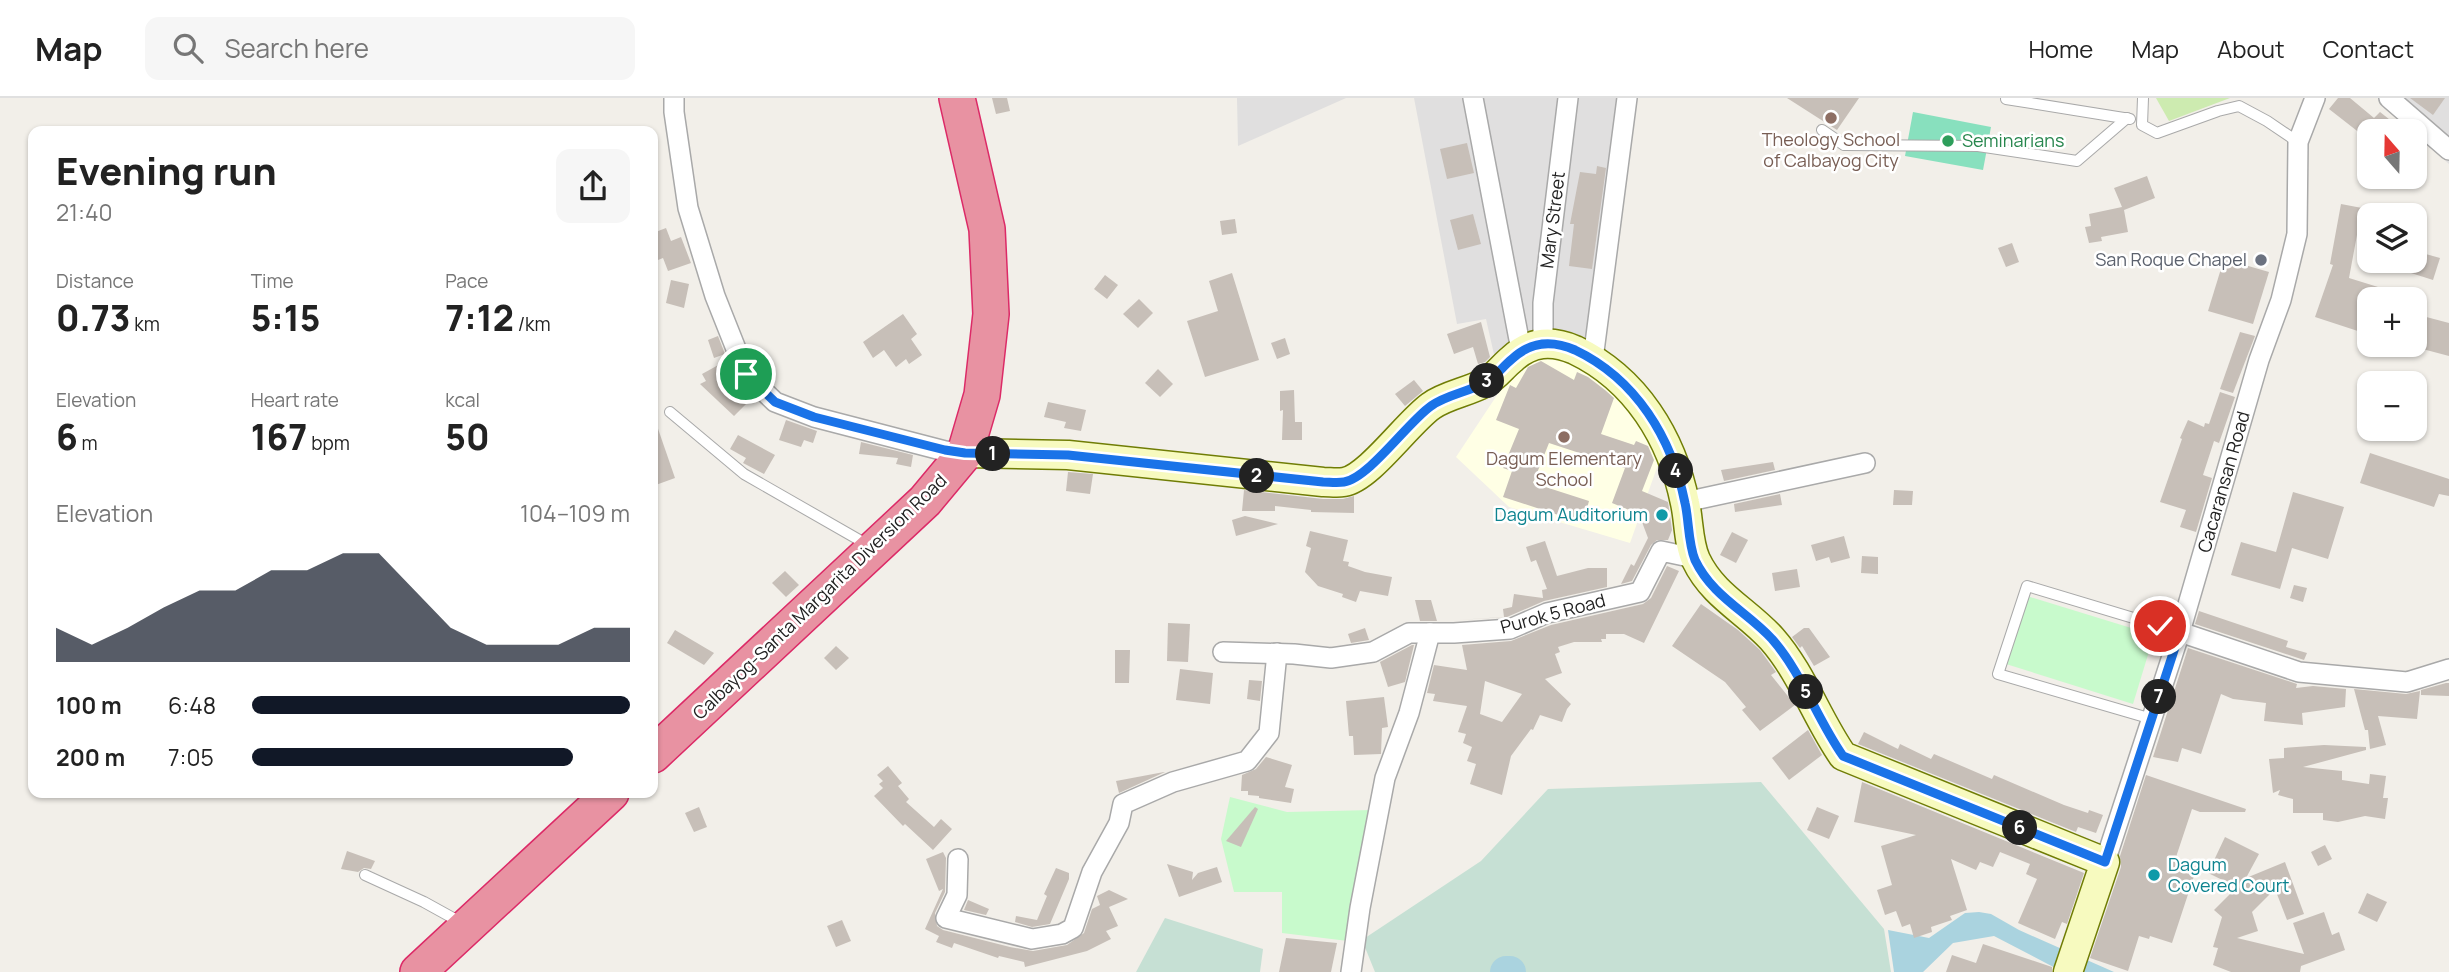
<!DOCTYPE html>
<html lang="en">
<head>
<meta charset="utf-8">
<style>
  :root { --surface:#fff; --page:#f6f6f6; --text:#222; --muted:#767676; --line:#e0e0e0; --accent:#111827 }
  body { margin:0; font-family:Manrope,sans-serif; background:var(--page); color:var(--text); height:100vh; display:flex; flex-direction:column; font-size:26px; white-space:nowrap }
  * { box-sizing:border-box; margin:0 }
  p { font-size:23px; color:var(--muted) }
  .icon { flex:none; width:38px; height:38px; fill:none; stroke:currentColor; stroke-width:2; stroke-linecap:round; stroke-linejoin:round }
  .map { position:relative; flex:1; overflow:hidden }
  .details { position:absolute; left:28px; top:28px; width:630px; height:672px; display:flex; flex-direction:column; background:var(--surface); border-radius:14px; box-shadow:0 2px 5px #0004 }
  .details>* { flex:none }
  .needle { width:46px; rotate:340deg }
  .fabs { position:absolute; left:2357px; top:21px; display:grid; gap:14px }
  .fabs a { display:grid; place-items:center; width:70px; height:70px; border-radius:14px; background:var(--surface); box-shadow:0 2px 5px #0004; font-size:35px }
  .pin { position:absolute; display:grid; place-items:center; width:60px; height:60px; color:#fff; margin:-30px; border:4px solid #fff; border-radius:50%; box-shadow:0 2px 7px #0007 }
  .km { position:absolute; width:35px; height:35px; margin:-18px; border-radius:50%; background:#222; color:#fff; font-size:19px; line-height:35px; text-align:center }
  .round { display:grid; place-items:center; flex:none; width:74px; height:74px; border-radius:14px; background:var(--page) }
  .summary { display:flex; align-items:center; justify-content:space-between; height:119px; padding:0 28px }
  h1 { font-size:38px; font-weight:800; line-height:52px }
  .stats { display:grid; grid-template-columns:repeat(3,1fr); gap:10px; height:119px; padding:7px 28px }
  .stats div { display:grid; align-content:center }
  .stats b { font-size:35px; font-weight:800 }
  .stats small { font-size:19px; font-weight:400 }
  .stats p { font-size:19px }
  .chart { height:196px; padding:14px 28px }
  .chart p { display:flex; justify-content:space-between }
  .chart svg { width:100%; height:126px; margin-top:7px; fill:var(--accent); opacity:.7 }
  ul { padding:0 28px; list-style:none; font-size:23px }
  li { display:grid; grid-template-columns:112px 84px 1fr; align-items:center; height:52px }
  li i { height:18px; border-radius:9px; background:var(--accent) }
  header { display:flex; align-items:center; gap:42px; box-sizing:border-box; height:98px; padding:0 35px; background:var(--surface); border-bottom:2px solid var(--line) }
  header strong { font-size:33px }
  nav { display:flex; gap:38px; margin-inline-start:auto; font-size:24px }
  .search { width:490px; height:63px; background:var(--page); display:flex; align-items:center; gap:18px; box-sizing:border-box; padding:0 24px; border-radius:14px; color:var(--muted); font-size:26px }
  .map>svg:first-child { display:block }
  .residential { fill:#e0dfdf }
  .education { fill:#ffffe5 }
  .grass { fill:#cdebb0 }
  .wetland { fill:#c6e0d4 }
  .park { fill:#c8facc }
  .pitch { fill:#88e0be }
  .water { fill:#aad3df }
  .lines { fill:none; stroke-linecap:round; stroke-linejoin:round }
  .river { stroke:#aad3df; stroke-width:32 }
  .building { fill:#c7bfb8; fill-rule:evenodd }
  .lane-casing { stroke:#a9a9a9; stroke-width:12 }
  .street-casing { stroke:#a9a9a9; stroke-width:22 }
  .secondary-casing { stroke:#707d05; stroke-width:31 }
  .highway-casing { stroke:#dc2a67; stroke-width:38 }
  .lane { stroke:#fff; stroke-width:10 }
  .street { stroke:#fff; stroke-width:19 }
  .secondary { stroke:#f7fabf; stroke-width:28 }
  .highway { stroke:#e892a2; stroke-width:35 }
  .route-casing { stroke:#fff; stroke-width:14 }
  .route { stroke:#1a73e8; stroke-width:9 }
  .education-dot { fill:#8d6e63; stroke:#fff; stroke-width:2.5 }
  .leisure-dot { fill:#2e9e5b; stroke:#fff; stroke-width:2.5 }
  .worship-dot { fill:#6b7280; stroke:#fff; stroke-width:2.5 }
  .culture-dot { fill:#0f9aa8; stroke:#fff; stroke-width:2.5 }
  .labels { text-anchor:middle; stroke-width:5; stroke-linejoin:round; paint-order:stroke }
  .education-label { font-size:18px; fill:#785e54; stroke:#fff }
  .leisure-label { font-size:18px; fill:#27864d; stroke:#fff; text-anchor:start }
  .street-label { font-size:18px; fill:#222; stroke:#fff }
  .worship-label { font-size:18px; fill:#5b616d; stroke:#fff; text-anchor:end }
  .culture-label { font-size:18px; fill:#0d838f; stroke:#fff; text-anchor:end }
</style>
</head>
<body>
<header>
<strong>Map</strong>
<div class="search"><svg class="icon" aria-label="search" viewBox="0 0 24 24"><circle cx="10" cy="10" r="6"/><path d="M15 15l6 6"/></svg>Search here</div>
<nav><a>Home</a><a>Map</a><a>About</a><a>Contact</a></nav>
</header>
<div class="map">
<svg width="2449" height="874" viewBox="0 0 2449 874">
  <rect width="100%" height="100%" fill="#f2efe9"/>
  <g class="residential">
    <polygon points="1237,0 1346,0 1238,48"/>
    <polygon points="1414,0 1627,0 1593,261 1498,274 1486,221 1457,226"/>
    <polygon points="2380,0 2449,0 2449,66 2415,34"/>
  </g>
  <polygon class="education" points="1535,254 1562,254 1652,328 1664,350 1630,445 1509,409 1456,359 1515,270"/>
  <polygon class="grass" points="2156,0 2230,0 2169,23"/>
  <g class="wetland">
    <polygon points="1761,684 1884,831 1891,874 1375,874 1362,842 1481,763 1548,691"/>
    <polygon points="1165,820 1263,851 1260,874 1136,874"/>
  </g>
  <g class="park">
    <polygon points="2027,498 2154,537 2133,606 2006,566"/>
    <polygon points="1230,699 1287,714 1373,712 1348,843 1282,835 1282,794 1234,794 1221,741"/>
  </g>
  <polygon class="pitch" points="1913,14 1991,29 1983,72 1905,58"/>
  <polygon class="water" points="1979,814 1991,816 2019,832 2114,874 2063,874 1994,838 1953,845 1923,874 1894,874 1888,832 1929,840 1965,815"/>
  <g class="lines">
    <polyline class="river" points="1506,874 1510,874"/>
  </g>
  <g class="building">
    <polygon points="992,0 1007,0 1010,13 996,16"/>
    <polygon points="1787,0 1859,0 1837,32"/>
    <polygon points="2338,0 2350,0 2374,20 2380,14 2404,33 2370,33 2370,43 2329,11"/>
    <polygon points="2410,0 2445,0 2433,17"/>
    <polygon points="1467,45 1474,75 1447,81 1440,51"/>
    <polygon points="1597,68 1606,70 1592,171 1569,168 1574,126 1570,126 1580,74 1596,76"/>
    <polygon points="2147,78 2155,100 2124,112 2128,134 2101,139 2102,143 2089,145 2085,129 2091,128 2089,116 2122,109 2114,90"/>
    <polygon points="2341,106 2362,110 2349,180 2407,198 2407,201 2368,201 2370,237 2315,219 2333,167 2330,166"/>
    <polygon points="1473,116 1481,146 1458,152 1450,122"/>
    <polygon points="1235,121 1237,135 1222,137 1220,123"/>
    <polygon points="666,130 671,143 681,139 691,165 668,173 663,160 653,164 653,135"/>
    <polygon points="2012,145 2019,164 2006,169 1998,150"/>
    <polygon points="2415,153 2440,160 2433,182 2411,175"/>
    <polygon points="2224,161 2269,174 2253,226 2208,213"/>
    <polygon points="1232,175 1259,262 1205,279 1187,223 1218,213 1209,183"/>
    <polygon points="1105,177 1118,187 1107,201 1094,191"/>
    <polygon points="671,182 689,186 684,210 666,205"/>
    <polygon points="1139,201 1153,215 1138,230 1123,216"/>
    <polygon points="903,216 917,236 911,241 922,257 909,266 906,261 896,269 884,252 873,260 863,244"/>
    <polygon points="2415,216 2449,225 2449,258 2415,249"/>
    <polygon points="1481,224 1490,259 1485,264 1478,266 1473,249 1454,256 1447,236"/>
    <polygon points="2240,234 2255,238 2233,295 2220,291"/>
    <polygon points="718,238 725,256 714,260 708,242"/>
    <polygon points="1285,240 1290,256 1277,261 1271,245"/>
    <polygon points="1541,263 1574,282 1577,274 1588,279 1605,292 1614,300 1601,336 1634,347 1636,343 1648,348 1654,362 1642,393 1668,404 1672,432 1668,442 1657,442 1651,447 1632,483 1621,486 1631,466 1634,468 1648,440 1639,416 1612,405 1625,370 1549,345 1533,385 1589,403 1583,425 1503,399 1512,373 1503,370 1519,331 1496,322 1510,287 1516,290 1528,269"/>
    <polygon points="722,265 737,294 748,304 734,318 700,286 706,283 702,276"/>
    <polygon points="1158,271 1173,286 1160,299 1145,285"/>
    <polygon points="1414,282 1423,293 1405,308 1395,296"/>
    <polygon points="1294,292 1295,324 1302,324 1302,342 1282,342 1283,312 1280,313 1280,293"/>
    <polygon points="2220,294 2235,299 2219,345 2214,343 2203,377 2212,380 2196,434 2180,429 2186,412 2160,404 2182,341 2180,340 2188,322 2204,329 2205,325 2209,326"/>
    <polygon points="1048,304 1086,312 1081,333 1064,330 1066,324 1044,319"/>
    <polygon points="655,322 675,380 653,388 653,323"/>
    <polygon points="786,322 817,333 813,345 804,342 801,349 779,342"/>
    <polygon points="738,337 775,357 764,376 743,365 746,360 730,351"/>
    <polygon points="861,344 913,357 911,369 896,366 898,360 859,356"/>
    <polygon points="2370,355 2449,381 2449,398 2439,396 2434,409 2360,385"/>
    <polygon points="1773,364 1775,372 1724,383 1721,372"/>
    <polygon points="1068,374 1093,376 1090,396 1066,393"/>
    <polygon points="1244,392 1323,401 1343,401 1354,398 1354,415 1311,414 1311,412 1275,408 1275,413 1242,413"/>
    <polygon points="1894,392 1913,393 1912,407 1893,407"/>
    <polygon points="2293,394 2344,409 2328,461 2292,450 2280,491 2231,477 2241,444 2276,454"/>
    <polygon points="1780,396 1782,407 1735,414 1734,406"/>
    <polygon points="1245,418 1278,426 1236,438 1232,422"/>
    <polygon points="1310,433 1348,442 1343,463 1349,464 1348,468 1365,474 1392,479 1388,498 1360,493 1356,504 1342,499 1343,496 1318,488 1305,474 1311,450 1306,448"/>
    <polygon points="1732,434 1748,442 1736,465 1720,457"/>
    <polygon points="1844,438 1850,460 1831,465 1829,459 1816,463 1811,447"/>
    <polygon points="1545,443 1557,478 1588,470 1607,470 1607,489 1544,503 1507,519 1457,522 1504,519 1503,511 1512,509 1514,496 1543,500 1542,492 1547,491 1536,462 1531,464 1526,449"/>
    <polygon points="1862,458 1878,459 1878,476 1861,475"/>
    <path d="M1667 468 1679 473 1644 545 1624 536H1606V541H1601L1602 544H1574L1558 549 1560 554 1555 556 1562 575 1545 581 1571 606 1567 611 1562 624 1540 617 1533 632 1531 631 1511 658 1502 697 1470 686 1476 666 1467 663 1472 649 1463 645 1466 636 1458 634 1467 608 1433 603 1435 596 1427 595 1434 567 1467 572 1462 547 1511 543 1551 527 1643 506 1651 500ZM1485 583 1522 596 1502 624 1480 616Z"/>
    <polygon points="1797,471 1800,489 1775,493 1772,475"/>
    <polygon points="785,473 799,487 786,499 772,485"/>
    <polygon points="2294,487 2307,490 2303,504 2290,500"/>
    <polygon points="1415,502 1431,502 1437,523 1420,523"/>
    <polygon points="1701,506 1738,532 1760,552 1776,574 1771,577 1795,607 1760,633 1742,612 1746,609 1725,584 1672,548"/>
    <polygon points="2199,513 2288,543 2286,549 2307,555 2304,562 2195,526"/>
    <polygon points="1168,525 1190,526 1188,564 1167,563"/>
    <polygon points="1365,530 1369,542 1351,545 1348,536"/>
    <polygon points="1804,530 1809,530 1830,559 1814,568 1802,548 1800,550 1792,539"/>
    <polygon points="675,532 714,555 704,567 667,545"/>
    <polygon points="1412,547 1414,547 1405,584 1388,589 1380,564"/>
    <polygon points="836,548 849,560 836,572 824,560"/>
    <polygon points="2188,550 2297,586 2296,590 2313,588 2346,591 2345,609 2302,615 2303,627 2264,623 2266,605 2233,601 2221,596 2201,656 2182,650 2178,664 2153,659"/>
    <polygon points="1115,552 1130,552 1129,585 1115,585"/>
    <polygon points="1180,571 1213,575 1210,606 1176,602"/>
    <polygon points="1249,582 1262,583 1260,603 1247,601"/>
    <polygon points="2446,585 2449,585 2449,598 2421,597 2421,592"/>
    <polygon points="2354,591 2406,596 2420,593 2417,621 2378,618 2386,647 2370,651 2368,632 2365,632"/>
    <polygon points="1384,599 1388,629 1382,630 1381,656 1354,657 1353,638 1349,638 1346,603"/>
    <polygon points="1808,632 1822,657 1789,682 1772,660"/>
    <polygon points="1864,634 1898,651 1900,646 1931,661 1934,656 1992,681 1994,677 2064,707 2088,715 2089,712 2103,717 2096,735 2078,729 2076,734 1858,646"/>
    <polygon points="2324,647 2366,649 2366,652 2303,669 2342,673 2342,682 2369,686 2370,676 2386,678 2383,700 2388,700 2385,721 2365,718 2338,724 2323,722 2323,715 2293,715 2293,701 2278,697 2280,692 2273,695 2269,661 2284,660 2284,650"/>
    <polygon points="1266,659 1292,667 1285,689 1294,691 1291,705 1259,700 1259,698 1248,697 1248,693 1241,693 1242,677 1256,671"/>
    <polygon points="888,668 902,685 898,688 909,701 906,704 934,729 941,721 952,731 933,752 905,726 903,728 874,698 883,690 879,686 883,683 877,677"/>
    <polygon points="1164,674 1165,674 1119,695 1116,683"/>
    <polygon points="2146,677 2246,711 2245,714 2200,714 2192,711 2175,762 2197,769 2172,845 2150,838 2149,841 2139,838 2128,873 2090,860 2121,769 2120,758"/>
    <polygon points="1862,684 2084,775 2067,826 2062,824 2055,841 2018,825 2037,781 2026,776 2030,766 2000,754 1993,769 1980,764 1976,772 1951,761 1967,812 1950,818 1952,822 1931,829 1932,834 1914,840 1910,826 1902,829 1896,813 1885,817 1877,792 1892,787 1881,748 1916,737 1854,724"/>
    <polygon points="699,709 707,729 694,734 685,715"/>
    <polygon points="1255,709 1258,711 1241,749 1226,743"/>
    <polygon points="1817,709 1839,718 1829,741 1807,732"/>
    <polygon points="2225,739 2259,756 2246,780 2285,764 2304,816 2287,822 2275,791 2252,814 2258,833 2237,840 2304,856 2293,825 2324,814 2332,837 2339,834 2345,852 2301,868 2300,874 2231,874 2213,867 2218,850 2213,849 2222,819 2214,812 2237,789 2208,775"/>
    <polygon points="2325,747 2332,761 2318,768 2311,754"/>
    <polygon points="347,753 375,763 371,771 364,770 358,774 341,771"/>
    <polygon points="943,754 946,760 945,794 935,815 937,828 943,832 1010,849 1033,853 1067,847 1084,835 1092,811 1100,807 1097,798 1109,792 1128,801 1109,809 1118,828 1106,833 1111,841 1087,853 1025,869 1024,864 999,858 998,860 954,845 952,850 936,844 939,838 925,831 943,791 939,793 926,761"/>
    <polygon points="1167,766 1193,774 1192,782 1198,775 1217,769 1222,784 1179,799"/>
    <polygon points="1056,770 1069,775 1069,781 1050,826 1032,829 1015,824 1016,818 1037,822 1047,798 1044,796"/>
    <polygon points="2367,795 2387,804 2377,824 2358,815"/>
    <polygon points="968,802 989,811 986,817 964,812"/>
    <polygon points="842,822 851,843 836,849 827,828"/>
    <polygon points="1286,840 1337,845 1331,874 1279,874"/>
    <polygon points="1983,846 2052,869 2052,874 1946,874 1952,857 1976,865"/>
  </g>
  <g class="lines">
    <defs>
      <g id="lane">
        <polyline points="2143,0 2142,27 2157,35 2218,13 2239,8 2267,23 2298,44"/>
        <polyline points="2006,1 2130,21"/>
        <polyline points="1822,32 1844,47 1978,48 2077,63 2127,20"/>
        <polyline points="670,314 744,376 868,447"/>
        <polyline points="2152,621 1998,576 2027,488 2180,534"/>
        <polyline points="365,777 424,804 462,825"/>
      </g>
      <g id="street">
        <polyline points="674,0 674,14 688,110 715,198 746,276 775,304 814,319 945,353 965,355"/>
        <polyline points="1473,0 1521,252"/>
        <polyline points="2389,0 2449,52"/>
        <polyline points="1543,245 1543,205 1568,0"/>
        <polyline points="1593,261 1627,0"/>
        <polyline points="1685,404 1865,365"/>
        <polyline points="2180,534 2299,574 2407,584 2449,571"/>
        <polyline points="1223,554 1294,556 1331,560 1373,554 1409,535 1454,535 1510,531 1547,515 1640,494 1661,453 1694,460"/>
        <polyline points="958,761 957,797 946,820 1032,841 1062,836 1073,830 1092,774 1119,725 1123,706 1173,684 1247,663 1269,635 1277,555"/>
        <polyline points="2105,764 2180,534 2259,262 2281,202 2297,136 2298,44 2315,0"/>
        <polyline points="1351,874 1360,810 1385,680 1409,615 1430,535"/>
      </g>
      <path id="secondary" d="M965 355 1068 357 1323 384C1330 384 1337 385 1344 384 1369 380 1408 324 1431 308 1446 297 1468 294 1484 285 1496 279 1502 269 1512 261 1531 243 1552 242 1575 252 1636 281 1672 340 1685 405 1689 422 1688 445 1696 462 1713 498 1747 513 1772 541 1802 575 1817 621 1843 658L2105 764 2068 874"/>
      <g id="highway">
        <polyline points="653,657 925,403 965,355 982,297 991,216 987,131 957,0"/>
        <polyline points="418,874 611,695"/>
      </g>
    </defs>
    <use href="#lane" class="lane-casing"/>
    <use href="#street" class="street-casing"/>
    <use href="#secondary" class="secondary-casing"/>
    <use href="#highway" class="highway-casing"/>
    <use href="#lane" class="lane"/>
    <use href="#street" class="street"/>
    <use href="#secondary" class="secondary"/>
    <use href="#highway" class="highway"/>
  </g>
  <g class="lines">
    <defs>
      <path id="route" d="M746 276 775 304 814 319 945 352 965 355 1068 357 1323 384C1329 384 1337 385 1344 384 1369 380 1408 324 1431 308 1446 297 1468 294 1484 285 1496 279 1502 269 1512 261 1531 243 1552 242 1575 252 1636 281 1672 340 1685 405 1689 422 1688 445 1695 462 1712 498 1746 513 1772 541 1802 575 1817 621 1843 658L2105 764 2180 534 2160 528"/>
    </defs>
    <use href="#route" class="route-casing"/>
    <use href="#route" class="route"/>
  </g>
  <g class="education-dot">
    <circle cx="1831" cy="20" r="7"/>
    <circle cx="1564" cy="339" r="7"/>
  </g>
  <circle class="leisure-dot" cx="1948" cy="43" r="7"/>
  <circle class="worship-dot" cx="2261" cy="162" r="7"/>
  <g class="culture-dot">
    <circle cx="1662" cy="417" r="7"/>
    <circle cx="2154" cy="777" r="7"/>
  </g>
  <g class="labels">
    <g class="education-label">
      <text x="1831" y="48">Theology School<tspan x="1831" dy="21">of Calbayog City</tspan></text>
      <text x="1564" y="367">Dagum Elementary<tspan x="1564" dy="21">School</tspan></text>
    </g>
    <g class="leisure-label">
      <text x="1962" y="49">Seminarians</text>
    </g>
    <g class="street-label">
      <text transform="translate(1553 122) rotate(-83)" y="6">Mary Street</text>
      <text transform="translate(2224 384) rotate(-74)" y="6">Cacaransan Road</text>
      <text transform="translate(820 499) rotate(-44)" y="6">Calbayog-Santa Margarita Diversion Road</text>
      <text transform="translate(1553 516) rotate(-15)" y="6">Purok 5 Road</text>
    </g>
    <g class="worship-label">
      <text x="2247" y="168">San Roque Chapel</text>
    </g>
    <g class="culture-label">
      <text x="1648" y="423">Dagum Auditorium</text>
      <text x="2168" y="773" text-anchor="start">Dagum<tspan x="2168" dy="21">Covered Court</tspan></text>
    </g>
  </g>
</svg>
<div class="fabs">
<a><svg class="needle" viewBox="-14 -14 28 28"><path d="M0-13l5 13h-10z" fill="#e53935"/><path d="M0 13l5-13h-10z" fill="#767676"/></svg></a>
<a><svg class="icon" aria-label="layers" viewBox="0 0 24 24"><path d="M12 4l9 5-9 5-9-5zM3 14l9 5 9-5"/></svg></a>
<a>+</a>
<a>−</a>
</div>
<div class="pin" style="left:746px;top:276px;background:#1e9e55"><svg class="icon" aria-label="arrive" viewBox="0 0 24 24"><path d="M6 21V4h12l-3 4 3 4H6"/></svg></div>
<div class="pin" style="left:2160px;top:528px;background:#d93025"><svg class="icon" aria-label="check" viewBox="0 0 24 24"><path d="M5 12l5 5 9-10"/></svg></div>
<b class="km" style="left:993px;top:356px">1</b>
<b class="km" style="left:1257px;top:378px">2</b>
<b class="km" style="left:1487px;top:283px">3</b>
<b class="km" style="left:1676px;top:373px">4</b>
<b class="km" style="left:1806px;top:594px">5</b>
<b class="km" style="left:2020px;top:730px">6</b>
<b class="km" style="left:2159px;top:599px">7</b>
<section class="details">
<div class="summary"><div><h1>Evening run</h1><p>21:40</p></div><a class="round"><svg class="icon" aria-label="share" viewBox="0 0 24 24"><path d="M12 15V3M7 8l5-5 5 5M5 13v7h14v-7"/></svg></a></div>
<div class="stats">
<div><p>Distance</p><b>0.73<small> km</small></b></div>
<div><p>Time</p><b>5:15</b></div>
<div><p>Pace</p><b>7:12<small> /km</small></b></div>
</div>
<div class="stats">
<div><p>Elevation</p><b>6<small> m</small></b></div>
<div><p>Heart rate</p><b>167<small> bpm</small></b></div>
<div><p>kcal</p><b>50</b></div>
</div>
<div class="chart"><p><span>Elevation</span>104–109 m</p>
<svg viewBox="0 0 160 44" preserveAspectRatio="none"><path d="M0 44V32L10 38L20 32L30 25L40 19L50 19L60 12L70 12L80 6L90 6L100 19L110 32L120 38L130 38L140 38L150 32L160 32V44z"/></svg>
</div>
<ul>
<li><b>100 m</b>6:48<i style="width:100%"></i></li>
<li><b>200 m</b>7:05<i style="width:85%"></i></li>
</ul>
</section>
</div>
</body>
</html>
